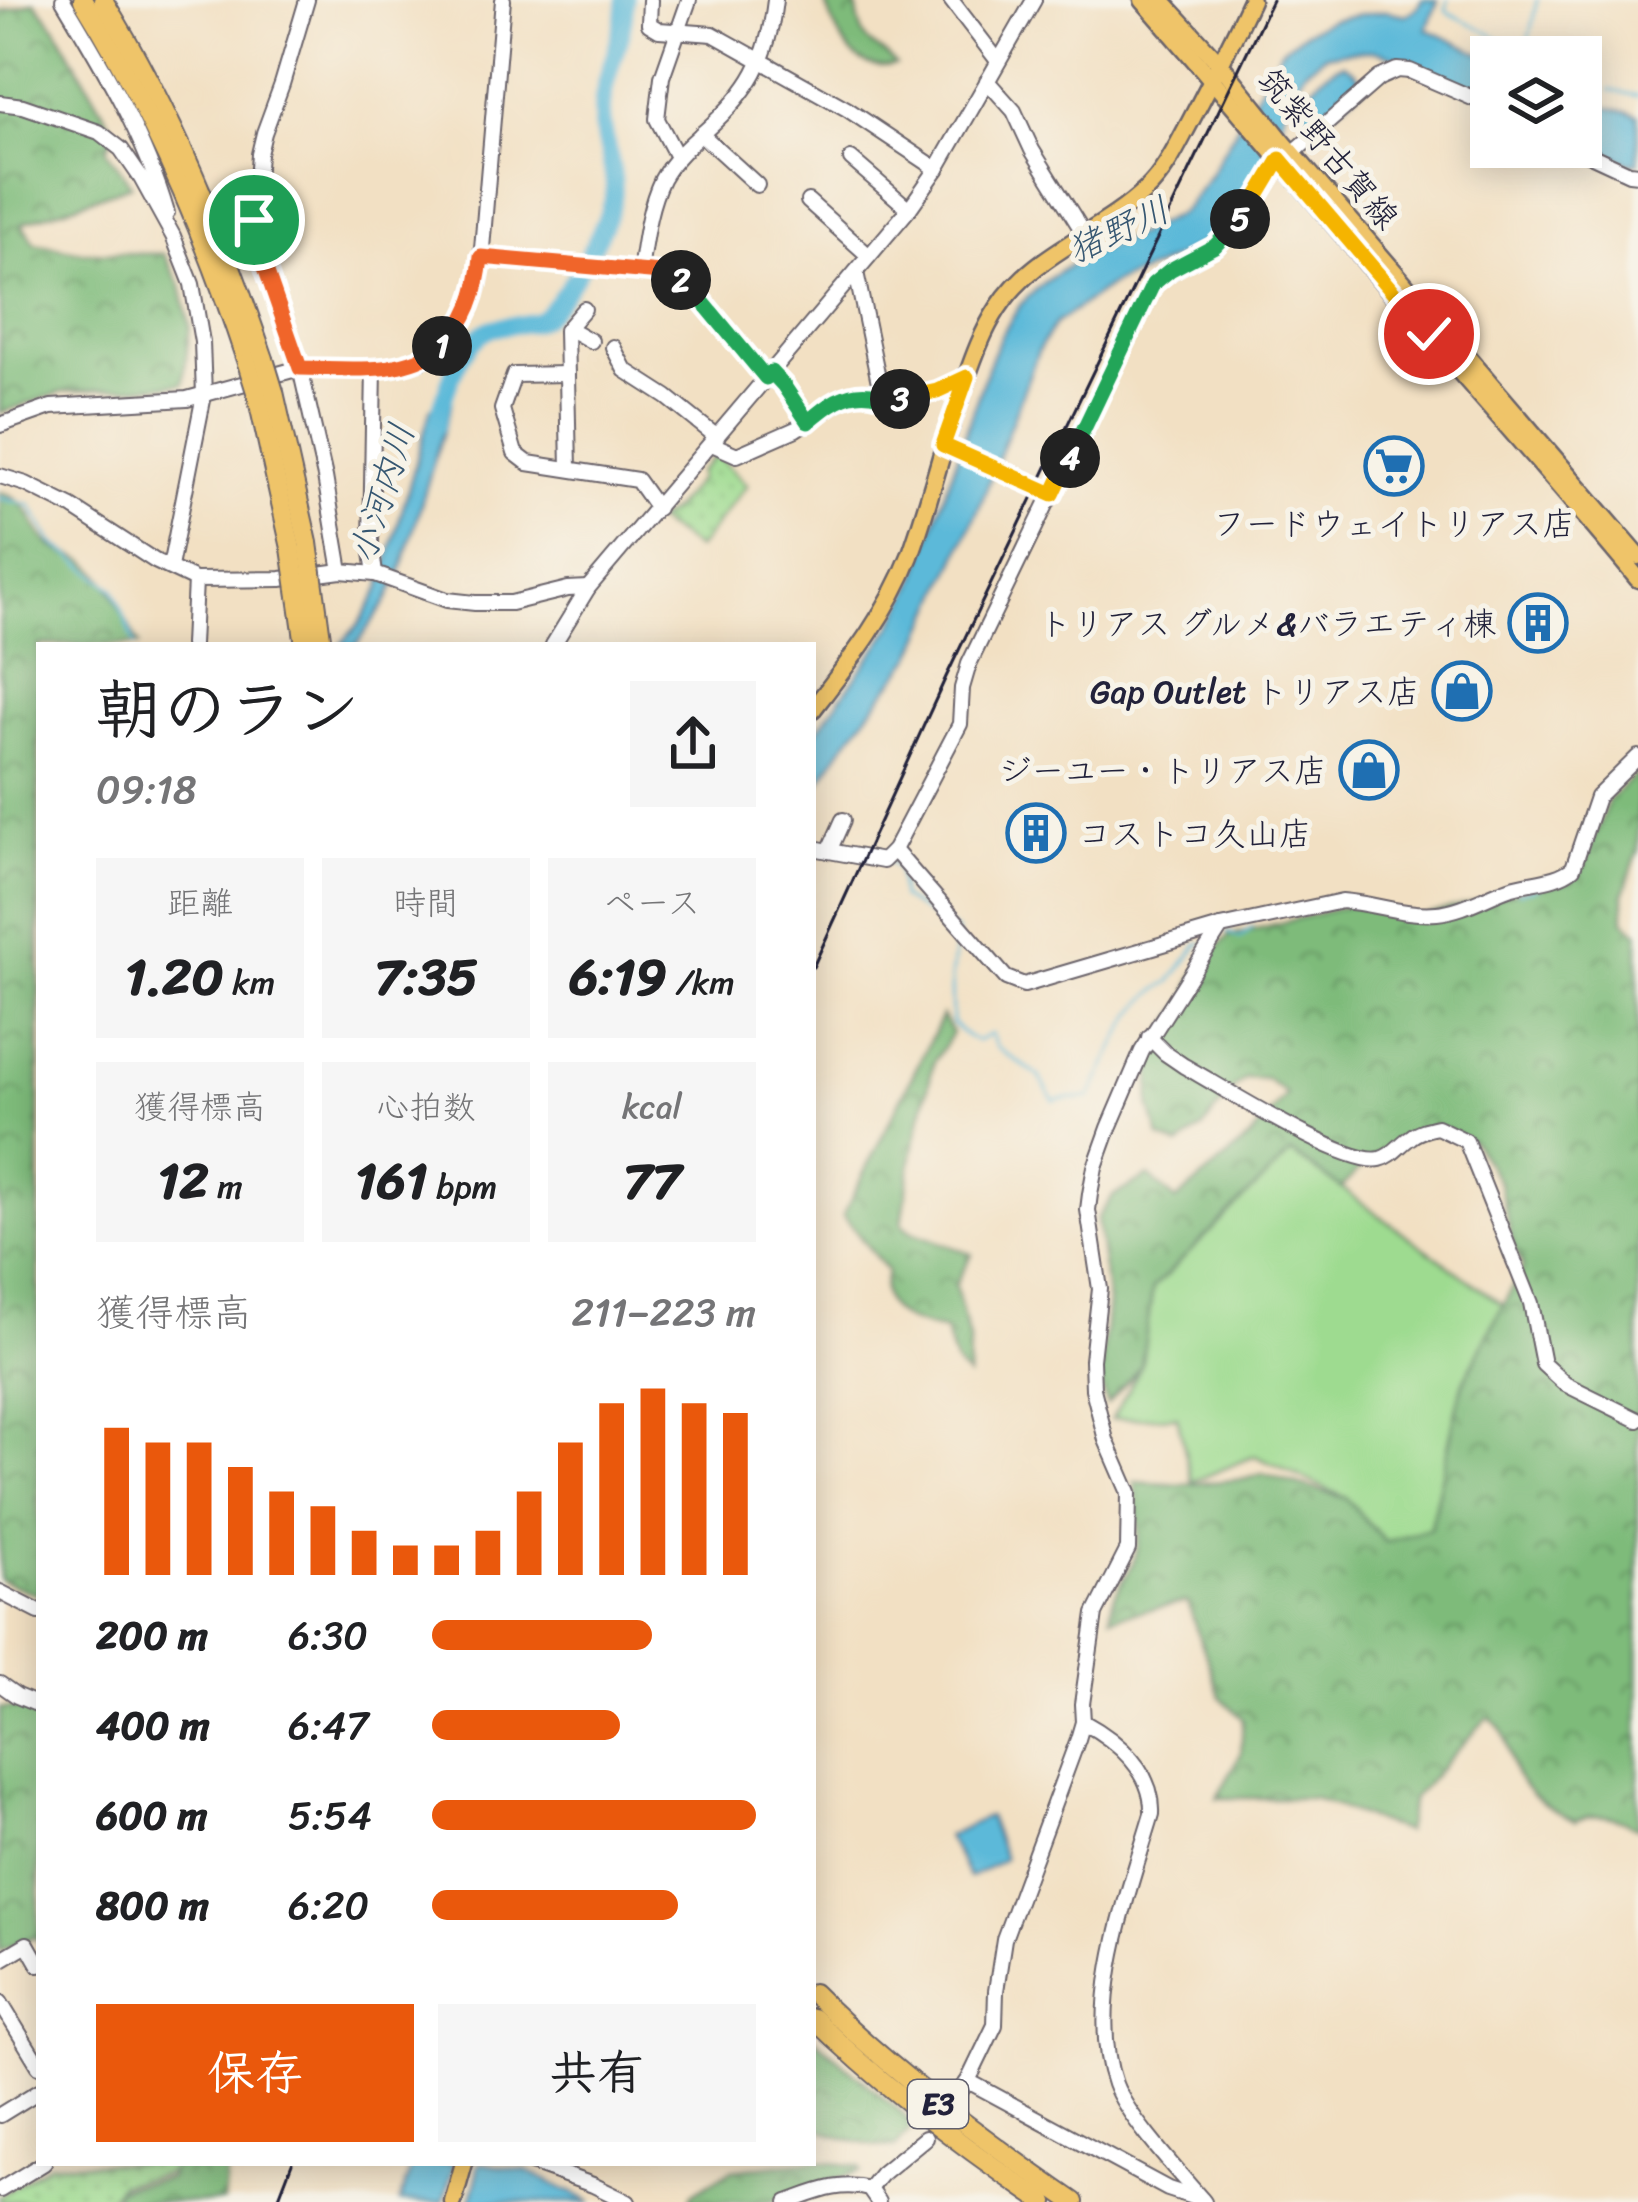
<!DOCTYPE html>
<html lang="ja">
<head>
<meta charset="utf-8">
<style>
  :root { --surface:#fff; --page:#f6f6f6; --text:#202124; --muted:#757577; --accent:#ea580c }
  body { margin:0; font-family:Sriracha,"Klee One",sans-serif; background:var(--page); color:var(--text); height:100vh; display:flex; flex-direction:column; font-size:45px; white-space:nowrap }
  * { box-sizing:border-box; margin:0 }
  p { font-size:39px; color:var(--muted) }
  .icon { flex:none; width:66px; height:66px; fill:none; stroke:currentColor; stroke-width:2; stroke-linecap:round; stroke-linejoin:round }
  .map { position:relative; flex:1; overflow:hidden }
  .drawer { position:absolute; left:36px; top:642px; width:780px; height:1524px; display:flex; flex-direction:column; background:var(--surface); border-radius:0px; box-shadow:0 6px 30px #0003 }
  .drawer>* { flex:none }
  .tools { position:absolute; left:1470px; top:36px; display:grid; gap:24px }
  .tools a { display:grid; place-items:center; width:132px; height:132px; border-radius:0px; background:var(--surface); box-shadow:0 6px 30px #0003; font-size:60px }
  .pin { position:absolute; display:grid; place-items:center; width:102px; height:102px; color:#fff; margin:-51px; border:6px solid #fff; border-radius:50%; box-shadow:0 3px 12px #0007 }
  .km { position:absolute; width:60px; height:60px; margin:-30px; border-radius:50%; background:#222; color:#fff; font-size:33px; line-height:60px; text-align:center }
  .round { display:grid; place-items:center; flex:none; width:126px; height:126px; border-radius:0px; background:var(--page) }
  .summary { display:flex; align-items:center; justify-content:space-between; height:204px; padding:0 60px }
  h1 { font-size:66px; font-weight:700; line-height:90px }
  .metrics { display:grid; grid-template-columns:repeat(3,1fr); gap:18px; height:204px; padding:12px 60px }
  .metrics div { display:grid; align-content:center; border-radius:0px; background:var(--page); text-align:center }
  .metrics b { font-size:51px; font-weight:700 }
  .metrics small { font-size:33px; font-weight:400 }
  .metrics p { font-size:33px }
  .chart { height:336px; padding:24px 60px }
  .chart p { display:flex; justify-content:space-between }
  .chart svg { width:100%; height:216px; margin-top:12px; stroke:var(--accent); stroke-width:6 }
  .primary-button { display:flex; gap:24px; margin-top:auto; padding:24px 60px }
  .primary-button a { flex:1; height:138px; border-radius:0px; background:var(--accent); color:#fff; font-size:48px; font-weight:700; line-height:138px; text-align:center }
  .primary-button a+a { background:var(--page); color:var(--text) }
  ul { padding:0 60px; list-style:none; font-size:39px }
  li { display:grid; grid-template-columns:192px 144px 1fr; align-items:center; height:90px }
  li i { height:30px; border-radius:15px; background:var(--accent) }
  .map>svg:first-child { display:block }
  .grass { fill:#9edb90; stroke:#607e66; stroke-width:3 }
  .forest { fill:url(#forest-crowns); stroke:#506e5a; stroke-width:3 }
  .park { fill:url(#park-dots); stroke:#607e66; stroke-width:3 }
  .water { fill:#5bb9d9; stroke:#3e6e8a; stroke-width:3 }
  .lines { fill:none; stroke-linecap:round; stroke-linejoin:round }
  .stream { stroke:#5bb9d9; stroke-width:3 }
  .river { stroke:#5bb9d9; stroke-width:18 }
  .minor-casing { stroke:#6b646b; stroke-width:18 }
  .major-casing { stroke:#6b646b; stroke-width:21 }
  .highway-casing { stroke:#6b646b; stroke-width:22 }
  .minor { stroke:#fff; stroke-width:14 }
  .major { stroke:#efc469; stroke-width:16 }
  .highway { stroke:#efc469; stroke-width:18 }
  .rail { stroke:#22223b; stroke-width:3 }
  .highway-bridge-casing { stroke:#6b646b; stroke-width:22; stroke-linecap:butt }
  .highway-bridge { stroke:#efc469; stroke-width:18 }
  .split-1-casing { stroke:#fff; stroke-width:24 }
  .split-2-casing { stroke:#fff; stroke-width:24 }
  .split-3-casing { stroke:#fff; stroke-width:24 }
  .split-4-casing { stroke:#fff; stroke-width:24 }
  .split-5-casing { stroke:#fff; stroke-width:24 }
  .split-6-casing { stroke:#fff; stroke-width:24 }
  .split-1 { stroke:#f0652b; stroke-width:15 }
  .split-2 { stroke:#f0652b; stroke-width:15 }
  .split-3 { stroke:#22a559; stroke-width:15 }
  .split-4 { stroke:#f5b400; stroke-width:15 }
  .split-5 { stroke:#22a559; stroke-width:15 }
  .split-6 { stroke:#f5b400; stroke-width:15 }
  .labels { text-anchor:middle; stroke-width:10; stroke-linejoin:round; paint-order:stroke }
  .shield { fill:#f7f3e8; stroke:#62616f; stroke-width:3 }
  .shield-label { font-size:30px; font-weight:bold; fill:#22223b }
  .street-label { font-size:33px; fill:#22223b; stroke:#f7f3e8 }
  .poi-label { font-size:33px; fill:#22223b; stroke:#f7f3e8; text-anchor:end }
  .water-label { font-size:36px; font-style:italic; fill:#365772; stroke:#f7f3e8 }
</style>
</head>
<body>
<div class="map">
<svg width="1638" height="2202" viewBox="0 0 1638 2202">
  <defs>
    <pattern id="forest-crowns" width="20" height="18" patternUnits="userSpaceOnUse" patternTransform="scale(3)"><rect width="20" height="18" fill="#7ebb7a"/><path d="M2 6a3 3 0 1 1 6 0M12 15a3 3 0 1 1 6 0" fill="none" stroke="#679865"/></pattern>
    <pattern id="park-dots" width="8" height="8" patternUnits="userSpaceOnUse" patternTransform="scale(3)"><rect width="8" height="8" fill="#9edb90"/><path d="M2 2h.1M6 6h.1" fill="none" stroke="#88bc7d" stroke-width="1.8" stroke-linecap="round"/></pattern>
  </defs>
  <rect width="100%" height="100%" fill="#f7f3e8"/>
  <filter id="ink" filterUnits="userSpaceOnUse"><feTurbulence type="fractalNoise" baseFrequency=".00833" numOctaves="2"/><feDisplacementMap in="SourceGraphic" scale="24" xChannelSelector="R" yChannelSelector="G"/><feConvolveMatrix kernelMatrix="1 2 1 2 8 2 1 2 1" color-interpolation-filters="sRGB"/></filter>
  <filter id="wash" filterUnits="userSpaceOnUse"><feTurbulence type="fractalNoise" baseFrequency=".004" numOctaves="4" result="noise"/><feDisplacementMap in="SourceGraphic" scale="48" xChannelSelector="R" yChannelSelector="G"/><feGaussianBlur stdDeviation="2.7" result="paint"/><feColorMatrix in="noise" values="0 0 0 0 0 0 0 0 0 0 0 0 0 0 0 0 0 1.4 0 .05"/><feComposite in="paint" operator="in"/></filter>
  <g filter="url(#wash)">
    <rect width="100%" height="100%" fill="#f2e0c3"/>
    <polygon class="grass" points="1292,1152 1503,1305 1462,1385 1430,1528 1385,1542 1346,1498 1255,1456 1192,1482 1177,1416 1112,1419 1141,1366 1152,1288"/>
    <g class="forest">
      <path d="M825 0H856C857 15 860 37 873 46 883 53 889 55 896 65 854 77 835 34 825 0Z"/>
      <polygon points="35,2 56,28 115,132 106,149 131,185 22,223 34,243 82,252 164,254 181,286 190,326 183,384 63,392 0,413 0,12"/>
      <path d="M0 492C37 505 28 528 52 546 62 554 77 555 88 563 113 582 123 619 139 645H39V1595L0 1580Z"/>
      <path d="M1638 772V850L1624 893V920L1638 932V1828C1617 1817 1598 1810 1576 1821 1552 1811 1529 1798 1516 1775 1504 1754 1513 1730 1488 1717L1412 1799 1405 1832 1314 1798H1217L1241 1754 1243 1719 1221 1698 1187 1602 1111 1617C1110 1594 1124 1583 1133 1563 1144 1539 1138 1507 1135 1482L1181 1485 1246 1479 1262 1474 1346 1498 1385 1542 1430 1528 1462 1385 1523 1267 1512 1240 1499 1182 1472 1141 1437 1127 1369 1160 1341 1188 1291 1153 1153 1288 1141 1366 1107 1404 1100 1380 1108 1302 1097 1219 1113 1196 1149 1176 1176 1201 1251 1137 1287 1094 1266 1079 1246 1078 1232 1090 1203 1128 1179 1146 1160 1138 1150 1105 1152 1063 1163 1033 1185 1002 1194 976 1228 936 1351 905 1412 919 1514 892 1572 881 1584 867 1609 799Z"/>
      <path d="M942 1016 952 1033 934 1062 912 1155 902 1224 912 1232 972 1254 955 1285 969 1340 968 1377 956 1365 945 1331C923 1326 888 1320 884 1293 883 1285 886 1278 887 1271L843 1215Z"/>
      <polygon points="0,1708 34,1708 39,1713 39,1942 35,1936 0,1951"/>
      <path d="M813 2037 912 2122 909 2131 896 2147C872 2148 833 2137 813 2125Z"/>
      <polygon points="813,2161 858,2166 861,2171 769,2202 697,2202 690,2200 692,2194 731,2170"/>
      <polygon points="172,2163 227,2163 223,2202 113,2202 118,2188 169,2178"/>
    </g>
    <g class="park">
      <polygon points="716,455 747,485 697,549 656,521 672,511 699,479 698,472"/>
      <polygon points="50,2163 177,2163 166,2174 119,2184 106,2202 0,2202 0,2196"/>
    </g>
    <g class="water">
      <polygon points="1422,0 1438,0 1427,29 1491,59 1491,100 1396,57 1376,51 1349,51 1325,55 1305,70 1287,101 1273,158 1240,207 1203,243 1154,268 1114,283 1056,323 1039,349 981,503 913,656 844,745 813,792 813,737 893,625 914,585 990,360 1001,336 1021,304 1043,283 1079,259 1132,237 1180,213 1187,206 1209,176 1281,50 1305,32 1331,20 1386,11 1405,15 1417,8"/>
      <path d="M1343 64 1353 70 1366 85 1310 131C1294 102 1315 76 1343 64Z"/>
      <polygon points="1581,100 1638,115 1638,163 1630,163 1581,140"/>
      <polygon points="451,404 402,568 387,601 356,645 340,645 360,623 380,589 431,408"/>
      <polygon points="988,1816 1004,1859 969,1878 947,1836"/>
      <polygon points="413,2163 455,2163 443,2202 399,2202"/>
      <polygon points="482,2163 527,2171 592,2202 470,2202 476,2185 478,2165"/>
    </g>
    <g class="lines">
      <g class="stream">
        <polyline points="1448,0 1446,11 1526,52 1537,0"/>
        <polyline points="1581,78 1598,86"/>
        <polyline points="1610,90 1638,96"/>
        <polyline points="0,498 30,505 52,542 114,589 135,645"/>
        <path d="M888 860 898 869 901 898 957 931 951 978 952 1023 967 1036 977 1041 991 1034 996 1047 1039 1076 1054 1101C1066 1096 1078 1101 1090 1097 1112 1059 1127 1003 1170 982L1198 945 1202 943"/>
        <polyline points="1518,892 1538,888"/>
        <polyline points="1227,932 1240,938 1253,927"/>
      </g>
      <path class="river" d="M436 426C445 395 456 346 488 330 504 322 527 328 542 318 563 304 614 216 614 191 615 160 598 130 603 99 607 66 626 34 625 0"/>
    </g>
  </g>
  <g filter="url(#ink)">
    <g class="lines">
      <defs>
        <g id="minor">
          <path d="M63 0C104 68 145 137 167 213"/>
          <polyline points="307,0 282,84 264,133 259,154 254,220 261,253 300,368 325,477 341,571"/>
          <polyline points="650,0 649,24 659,30 713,34 847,109 937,169"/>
          <polyline points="951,0 998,61"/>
          <polyline points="987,81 1014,111 1032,150 1085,235"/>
          <polyline points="0,103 23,106 99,132 121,149 141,178 173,236 192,284 202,342 204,395 170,567"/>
          <polyline points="701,134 757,185"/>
          <polyline points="1573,147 1629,173 1638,174"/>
          <polyline points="1293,153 1379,78 1397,70 1410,71 1491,106"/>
          <polyline points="677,157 657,119 662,77 689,0"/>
          <polyline points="851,159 909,209"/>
          <polyline points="808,201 869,256"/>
          <polyline points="481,257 661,273 688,284 766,378"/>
          <path d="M640 271C645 239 648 208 662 179 673 159 690 144 706 130 751 90 768 60 775 0"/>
          <polyline points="856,272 882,397"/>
          <polyline points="568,328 591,341"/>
          <polyline points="613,347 625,370 667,397 717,437"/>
          <polyline points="374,367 371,545 375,574"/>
          <polyline points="771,372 785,386 808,422"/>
          <polyline points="567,374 514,375 502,409 515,453 528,463 637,480 657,508"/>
          <polyline points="0,425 51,407 187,399 300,368 393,368 423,360 447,341 466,318 479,284 503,0"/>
          <polyline points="712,444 737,455 796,429 845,397 865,393 894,400 911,398 937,391 967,377"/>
          <polyline points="943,445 1053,494"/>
          <polyline points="569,469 566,330 584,309"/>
          <polyline points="0,476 26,484 72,507 155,561 195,580 281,579 341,571 375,574 447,600 475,603 511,603 568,589 588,588"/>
          <polyline points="192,645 195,580"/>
          <polyline points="553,645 588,588 909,209 937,169 1034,0"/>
          <path d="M813 848 883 861 894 850 960 724 962 688 969 664 1153 284C1173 267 1198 260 1217 244 1245 220 1261 189 1280 159"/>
          <path d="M894 850 1006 978 1024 985 1221 927 1342 901C1373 903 1405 916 1437 913 1462 911 1486 896 1509 888 1530 881 1556 882 1573 868L1597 797 1638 757"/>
          <polyline points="829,851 843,820"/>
          <path d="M1149 1037 1165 1053 1184 1066C1219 1085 1347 1167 1380 1159 1393 1156 1400 1144 1411 1137 1418 1131 1428 1129 1437 1127L1466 1141 1531 1303 1543 1364 1565 1384 1638 1420"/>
          <polyline points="0,1592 39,1612"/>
          <polyline points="0,1684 17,1696 39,1705"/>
          <path d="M1083 1722C1118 1741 1154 1772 1152 1814 1129 1892 1086 2004 1115 2084 1127 2117 1180 2174 1204 2202"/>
          <polyline points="0,1960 27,1944 39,1965"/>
          <polyline points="0,2002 39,2066"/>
          <polyline points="968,2081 1168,2189 1202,2200"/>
          <polyline points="959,2093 968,2081 995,2025 996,1991 1004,1939 1078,1739 1083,1722 1082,1704 1095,1614 1128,1549 1129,1493 1106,1440 1093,1389 1092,1360 1100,1289 1088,1210 1090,1194 1095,1167 1109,1128 1142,1051 1221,927"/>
          <polyline points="0,2115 39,2091"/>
          <polyline points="531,2163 593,2185 628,2202"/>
          <polyline points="869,2189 881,2174 925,2138"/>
          <polyline points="0,2190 44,2163"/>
          <path d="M788 2202C817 2192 840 2181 869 2189L878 2202"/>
        </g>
        <g id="major">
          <path d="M1143 0C1230 99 1313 200 1398 300 1478 394 1560 484 1638 579"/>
          <polyline points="1161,0 1221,65 1282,141 1638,556"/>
          <path d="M813 709C850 661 888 613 910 556 931 499 944 439 965 382 974 356 983 331 998 308 1034 252 1099 235 1146 190 1166 171 1177 146 1190 122 1211 82 1232 41 1251 0"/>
          <polyline points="453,2202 464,2163"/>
        </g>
        <g id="highway">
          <path d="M83 0C154 114 205 235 247 363"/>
          <path d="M103 0C173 113 221 233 264 359"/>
          <polyline points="274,392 308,543"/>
          <polyline points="257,395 291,548"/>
          <path d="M813 1993C892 2072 982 2138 1074 2202"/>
          <path d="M813 2018C883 2087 963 2147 1044 2202"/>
        </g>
      </defs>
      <use href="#minor" class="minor-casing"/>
      <use href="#major" class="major-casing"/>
      <use href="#highway" class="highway-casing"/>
      <use href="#minor" class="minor"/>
      <use href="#major" class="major"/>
      <use href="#highway" class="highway"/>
      <g class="rail">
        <polyline points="813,967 946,677 1272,0"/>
        <polyline points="277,2202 292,2163"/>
      </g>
      <defs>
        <g id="highway-bridge">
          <polyline points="264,359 274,392"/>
          <polyline points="247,363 257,395"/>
          <polyline points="308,543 322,645"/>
          <polyline points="291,548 305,645"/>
        </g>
      </defs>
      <use href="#highway-bridge" class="highway-bridge-casing"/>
      <use href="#highway-bridge" class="highway-bridge"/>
    </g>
  </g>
  <g class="lines" filter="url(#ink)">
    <defs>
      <path id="split-1" d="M254 220 260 253 300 368C348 368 402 377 442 346"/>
      <path id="split-2" d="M442 346C468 322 478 292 481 257L661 273 681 280"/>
      <path id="split-3" d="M681 280 688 284 766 378 771 372 784 386 808 422C826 406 846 390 871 394 881 396 890 399 900 399"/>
      <polyline id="split-4" points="900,399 937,391 967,377 943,445 1053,494 1070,458"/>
      <polyline id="split-5" points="1070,458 1153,284 1170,270 1215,246 1240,219"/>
      <polyline id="split-6" points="1240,219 1258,196 1280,159 1429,334"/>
    </defs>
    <use href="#split-1" class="split-1-casing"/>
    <use href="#split-2" class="split-2-casing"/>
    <use href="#split-3" class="split-3-casing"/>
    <use href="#split-4" class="split-4-casing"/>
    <use href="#split-5" class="split-5-casing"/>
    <use href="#split-6" class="split-6-casing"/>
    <use href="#split-1" class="split-1"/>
    <use href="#split-2" class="split-2"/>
    <use href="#split-3" class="split-3"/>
    <use href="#split-4" class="split-4"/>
    <use href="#split-5" class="split-5"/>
    <use href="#split-6" class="split-6"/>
  </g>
  <defs>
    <symbol id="supermarket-ring" viewBox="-11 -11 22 22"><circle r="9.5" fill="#f7f3e8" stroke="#1f6fb2" stroke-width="1.5"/><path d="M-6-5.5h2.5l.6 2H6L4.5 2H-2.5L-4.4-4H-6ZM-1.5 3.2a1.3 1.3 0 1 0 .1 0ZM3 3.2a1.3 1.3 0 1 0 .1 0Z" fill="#1f6fb2"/></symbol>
    <symbol id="building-ring" viewBox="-11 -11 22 22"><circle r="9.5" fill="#f7f3e8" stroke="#1f6fb2" stroke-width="1.5"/><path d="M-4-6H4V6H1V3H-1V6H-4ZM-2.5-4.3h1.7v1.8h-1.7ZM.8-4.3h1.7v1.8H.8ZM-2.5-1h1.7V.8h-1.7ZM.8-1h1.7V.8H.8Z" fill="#1f6fb2"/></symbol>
    <symbol id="shop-ring" viewBox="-11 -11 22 22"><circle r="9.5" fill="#f7f3e8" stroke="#1f6fb2" stroke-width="1.5"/><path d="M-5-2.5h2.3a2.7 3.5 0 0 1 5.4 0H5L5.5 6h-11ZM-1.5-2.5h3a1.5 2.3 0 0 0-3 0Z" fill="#1f6fb2"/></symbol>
  </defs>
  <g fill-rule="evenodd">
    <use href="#supermarket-ring" x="1361" y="433" width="66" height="66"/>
    <use href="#building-ring" x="1505" y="590" width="66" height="66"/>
    <use href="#shop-ring" x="1429" y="658" width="66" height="66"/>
    <use href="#shop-ring" x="1336" y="737" width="66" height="66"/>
    <use href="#building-ring" x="1003" y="800" width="66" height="66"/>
  </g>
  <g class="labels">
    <rect class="shield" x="908" y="2080" width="60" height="48" rx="9"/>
    <g class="shield-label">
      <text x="938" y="2114">E3</text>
    </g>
    <g class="street-label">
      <text transform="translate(1329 148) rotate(50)" y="12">筑紫野古賀線</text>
    </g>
    <g class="poi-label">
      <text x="1394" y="535" text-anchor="middle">フードウェイトリアス店</text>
      <text x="1496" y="635">トリアス グルメ&amp;バラエティ棟</text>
      <text x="1420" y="703">Gap Outlet トリアス店</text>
      <text x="1327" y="782">ジーユー・トリアス店</text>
      <text x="1078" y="845" text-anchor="start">コストコ久山店</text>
    </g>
    <g class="water-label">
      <text transform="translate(1118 229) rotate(-25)" y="13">猪野川</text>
      <text transform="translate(381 493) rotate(-73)" y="13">小河内川</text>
    </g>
  </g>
</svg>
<div class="tools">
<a><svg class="icon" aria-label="layers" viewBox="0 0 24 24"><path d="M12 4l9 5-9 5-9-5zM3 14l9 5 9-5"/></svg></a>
</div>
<div class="pin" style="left:254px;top:220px;background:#1e9e55"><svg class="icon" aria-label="arrive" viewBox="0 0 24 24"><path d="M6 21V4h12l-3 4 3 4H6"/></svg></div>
<div class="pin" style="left:1429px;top:334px;background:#d93025"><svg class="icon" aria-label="check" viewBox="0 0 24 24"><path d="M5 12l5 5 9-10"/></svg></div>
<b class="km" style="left:442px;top:346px">1</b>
<b class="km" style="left:681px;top:280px">2</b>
<b class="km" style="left:900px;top:399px">3</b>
<b class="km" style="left:1070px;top:458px">4</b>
<b class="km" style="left:1240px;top:219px">5</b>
<section class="drawer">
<div class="summary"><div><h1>朝のラン</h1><p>09:18</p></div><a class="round"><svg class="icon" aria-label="share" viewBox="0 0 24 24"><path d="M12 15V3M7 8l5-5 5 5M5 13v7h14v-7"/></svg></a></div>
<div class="metrics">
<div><p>距離</p><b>1.20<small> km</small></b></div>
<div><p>時間</p><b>7:35</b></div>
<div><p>ペース</p><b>6:19<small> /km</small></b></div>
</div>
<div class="metrics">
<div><p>獲得標高</p><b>12<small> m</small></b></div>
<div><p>心拍数</p><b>161<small> bpm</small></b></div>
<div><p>kcal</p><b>77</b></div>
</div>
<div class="chart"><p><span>獲得標高</span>211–223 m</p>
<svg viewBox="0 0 160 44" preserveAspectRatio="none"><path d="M5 44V14M15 44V17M25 44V17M35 44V22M45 44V27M55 44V30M65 44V35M75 44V38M85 44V38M95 44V35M105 44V27M115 44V17M125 44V9M135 44V6M145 44V9M155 44V11"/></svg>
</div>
<ul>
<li><b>200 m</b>6:30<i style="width:68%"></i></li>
<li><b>400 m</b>6:47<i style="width:58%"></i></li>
<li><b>600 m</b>5:54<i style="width:100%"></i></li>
<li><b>800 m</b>6:20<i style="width:76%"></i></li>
</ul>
<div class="primary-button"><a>保存</a><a>共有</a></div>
</section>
</div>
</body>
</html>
